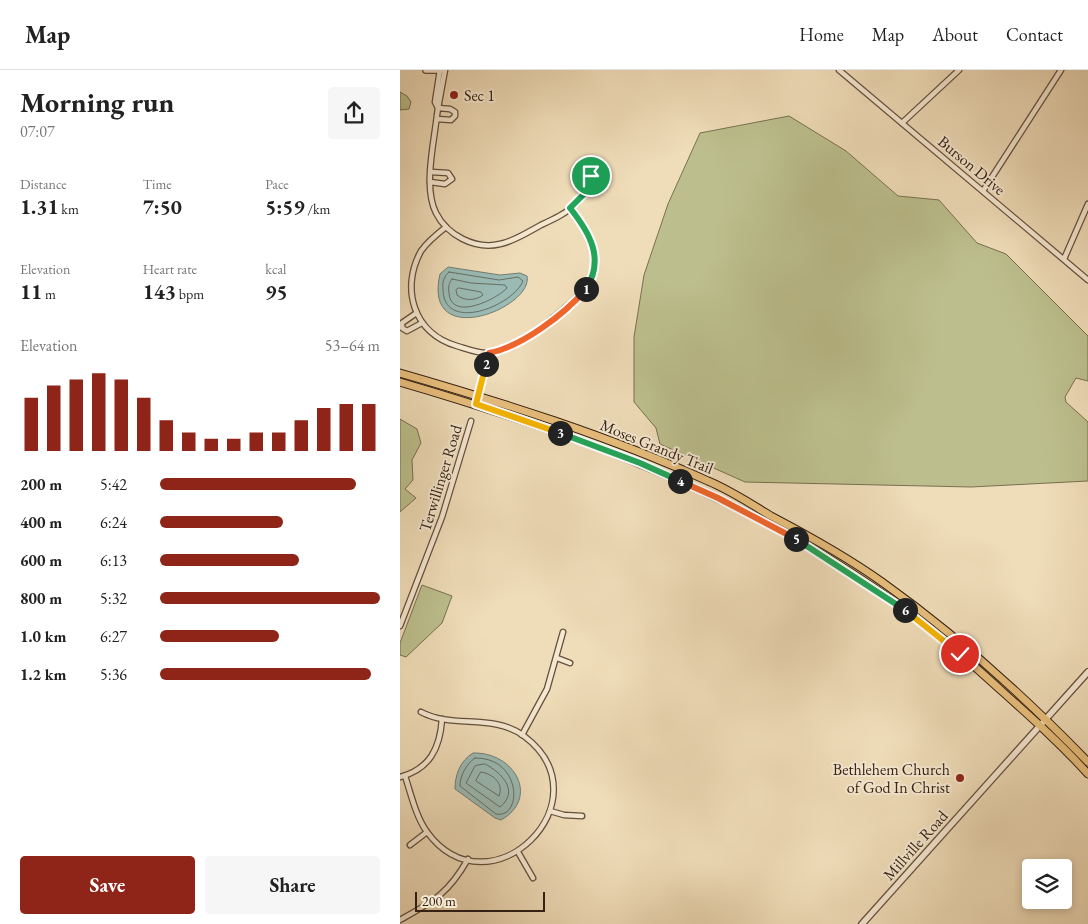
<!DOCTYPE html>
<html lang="en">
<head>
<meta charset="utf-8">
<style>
  :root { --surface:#fff; --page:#f6f6f6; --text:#222; --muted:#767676; --line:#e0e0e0; --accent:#8f2418 }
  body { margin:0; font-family:"EB Garamond",serif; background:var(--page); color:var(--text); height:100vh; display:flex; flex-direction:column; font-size:19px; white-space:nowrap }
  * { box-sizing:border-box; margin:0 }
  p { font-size:16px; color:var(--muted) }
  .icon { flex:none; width:28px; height:28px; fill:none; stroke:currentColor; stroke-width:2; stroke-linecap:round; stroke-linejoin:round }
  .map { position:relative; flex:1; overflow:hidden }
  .panel { display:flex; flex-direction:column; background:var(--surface); width:400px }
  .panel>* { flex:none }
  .controls { position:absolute; left:622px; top:789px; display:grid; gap:10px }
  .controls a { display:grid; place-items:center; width:50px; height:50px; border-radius:5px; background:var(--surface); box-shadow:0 2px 8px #0003; font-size:25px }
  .scale { position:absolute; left:15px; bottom:12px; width:130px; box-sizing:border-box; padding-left:5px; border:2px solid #352214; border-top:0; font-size:14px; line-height:18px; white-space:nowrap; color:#352214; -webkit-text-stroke:4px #f5e8d1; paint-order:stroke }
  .pin { position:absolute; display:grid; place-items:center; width:42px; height:42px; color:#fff; margin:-21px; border:2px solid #fff; border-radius:50%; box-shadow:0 1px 5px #0007 }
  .km { position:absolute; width:25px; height:25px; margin:-12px; border-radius:50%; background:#222; color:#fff; font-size:14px; line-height:25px; text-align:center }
  .round { display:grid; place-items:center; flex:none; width:52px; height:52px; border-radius:5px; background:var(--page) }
  .summary { display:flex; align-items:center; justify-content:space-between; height:85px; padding:0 20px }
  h1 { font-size:28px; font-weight:700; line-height:38px }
  .metrics { display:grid; grid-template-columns:repeat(3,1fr); gap:8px; height:85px; padding:5px 20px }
  .metrics div { display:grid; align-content:center }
  .metrics b { font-size:21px; font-weight:700 }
  .metrics small { font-size:14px; font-weight:400 }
  .metrics p { font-size:14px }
  .chart { height:140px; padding:10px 20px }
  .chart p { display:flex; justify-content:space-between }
  .chart svg { width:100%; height:90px; margin-top:5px; stroke:var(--accent); stroke-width:6 }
  .primary-button { display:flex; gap:10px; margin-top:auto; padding:10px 20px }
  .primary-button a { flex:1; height:58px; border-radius:5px; background:var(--accent); color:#fff; font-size:20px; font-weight:700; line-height:58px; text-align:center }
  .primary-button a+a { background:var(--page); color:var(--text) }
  ul { padding:0 20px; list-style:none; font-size:16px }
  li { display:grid; grid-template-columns:80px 60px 1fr; align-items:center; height:38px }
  li i { height:12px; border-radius:6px; background:var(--accent) }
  header { display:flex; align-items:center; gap:30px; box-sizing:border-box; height:70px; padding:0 25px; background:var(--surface); border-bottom:1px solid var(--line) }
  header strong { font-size:24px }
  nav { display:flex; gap:28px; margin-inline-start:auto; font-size:18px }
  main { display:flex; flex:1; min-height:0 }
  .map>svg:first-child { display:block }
  .green { fill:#bcbf8d; stroke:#787050 }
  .water { fill:#9abab3; stroke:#727d73 }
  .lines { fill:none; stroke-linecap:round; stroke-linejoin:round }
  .shore { stroke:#686e64; stroke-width:1 }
  .minor-casing { stroke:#64503d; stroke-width:7 }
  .tertiary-casing { stroke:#64503d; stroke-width:8 }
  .primary-casing { stroke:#352214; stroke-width:9 }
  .minor { stroke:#f5e8d1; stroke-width:4.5 }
  .tertiary { stroke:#f5e8d1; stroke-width:5.5 }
  .primary { stroke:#e8be7c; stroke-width:7 }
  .split-1-casing { stroke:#fff; stroke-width:10 }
  .split-2-casing { stroke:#fff; stroke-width:10 }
  .split-3-casing { stroke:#fff; stroke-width:10 }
  .split-4-casing { stroke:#fff; stroke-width:10 }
  .split-5-casing { stroke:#fff; stroke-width:10 }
  .split-6-casing { stroke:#fff; stroke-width:10 }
  .split-7-casing { stroke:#fff; stroke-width:10 }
  .split-1 { stroke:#22a559; stroke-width:6 }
  .split-2 { stroke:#f0652b; stroke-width:6 }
  .split-3 { stroke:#f5b400; stroke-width:6 }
  .split-4 { stroke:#22a559; stroke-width:6 }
  .split-5 { stroke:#f0652b; stroke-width:6 }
  .split-6 { stroke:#22a559; stroke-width:6 }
  .split-7 { stroke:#f5b400; stroke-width:6 }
  .poi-dot { fill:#8f2418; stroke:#f5e8d1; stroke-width:2 }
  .labels { text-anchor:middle; stroke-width:4; stroke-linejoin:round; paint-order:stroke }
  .poi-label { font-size:16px; fill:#352214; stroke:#f5e8d1; text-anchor:start }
  .street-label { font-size:16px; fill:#352214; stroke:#f5e8d1 }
</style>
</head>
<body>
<header>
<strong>Map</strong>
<nav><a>Home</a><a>Map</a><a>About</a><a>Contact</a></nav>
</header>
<main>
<section class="panel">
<div class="summary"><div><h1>Morning run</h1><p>07:07</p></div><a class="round"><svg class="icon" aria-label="share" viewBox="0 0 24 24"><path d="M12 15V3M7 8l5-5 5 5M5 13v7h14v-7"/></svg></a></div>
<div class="metrics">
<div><p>Distance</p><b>1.31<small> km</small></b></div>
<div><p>Time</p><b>7:50</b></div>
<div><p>Pace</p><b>5:59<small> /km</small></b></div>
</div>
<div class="metrics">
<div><p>Elevation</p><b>11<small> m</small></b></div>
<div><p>Heart rate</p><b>143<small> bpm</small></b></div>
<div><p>kcal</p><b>95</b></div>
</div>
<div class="chart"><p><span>Elevation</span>53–64 m</p>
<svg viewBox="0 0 160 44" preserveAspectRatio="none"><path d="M5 44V18M15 44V12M25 44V9M35 44V6M45 44V9M55 44V18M65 44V29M75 44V35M85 44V38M95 44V38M105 44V35M115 44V35M125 44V29M135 44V23M145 44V21M155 44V21"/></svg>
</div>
<ul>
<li><b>200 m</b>5:42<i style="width:89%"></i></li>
<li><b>400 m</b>6:24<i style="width:56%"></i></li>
<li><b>600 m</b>6:13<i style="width:63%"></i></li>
<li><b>800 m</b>5:32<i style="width:100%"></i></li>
<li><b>1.0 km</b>6:27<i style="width:54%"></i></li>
<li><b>1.2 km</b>5:36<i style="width:96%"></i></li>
</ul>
<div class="primary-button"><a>Save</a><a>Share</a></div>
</section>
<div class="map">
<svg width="688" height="854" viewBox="0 0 688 854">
  <rect width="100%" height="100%" fill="#efdcb8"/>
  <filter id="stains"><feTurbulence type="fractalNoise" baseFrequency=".004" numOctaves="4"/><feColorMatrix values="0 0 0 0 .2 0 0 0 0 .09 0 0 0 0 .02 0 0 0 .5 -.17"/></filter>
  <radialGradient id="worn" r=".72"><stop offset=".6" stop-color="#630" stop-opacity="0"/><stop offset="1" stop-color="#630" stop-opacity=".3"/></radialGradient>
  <g class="green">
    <polygon points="0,22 7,26 11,32 9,39 0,40"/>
    <polygon points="389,46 446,81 498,126 539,130 577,173 606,184 688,266 688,311 676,308 665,327 666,332 688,352 688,411 571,417 345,412 260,374 256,358 234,332 234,267 244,205 268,134 300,63"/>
    <polygon points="0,349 17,359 21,373 12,390 13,410 5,419 16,428 0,442"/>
    <polygon points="22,515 52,526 42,553 6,587 0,585 0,573"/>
  </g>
  <g class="water">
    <path d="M48 197 100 205 120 203 127 206C134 238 22 282 40 204Z"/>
    <path d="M73 683C115 682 140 728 101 750L95 748 55 719C55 705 60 691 73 683Z"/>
  </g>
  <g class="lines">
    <g class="shore">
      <path d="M49 202 99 210 118 207 123 211C112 237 43 263 43 219 42 213 44 206 49 202Z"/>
      <path d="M52 209 71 213 105 215 107 218C97 229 51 252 49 223 48 217 49 213 52 209Z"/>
      <path d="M59 218 81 222 83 225C75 231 64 231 57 225L56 220Z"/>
      <path d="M75 688C122 687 123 749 96 744L60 716C60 706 66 694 75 688Z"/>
      <path d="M85 694C101 702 120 721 100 737L66 713 75 696Z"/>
      <path d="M81 702C93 704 104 713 99 726L76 711Z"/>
    </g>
    <defs>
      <g id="minor">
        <polyline points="40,0 35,32 38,38 45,0"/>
        <polyline points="439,0 688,210"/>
        <path d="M37 49 51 50 55 46V42L50 39 38 38 37 45C34 73 23 117 36 143 47 165 75 180 100 174 115 171 128 162 141 155 154 149 167 143 177 133 184 125 186 115 191 106"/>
        <polyline points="502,53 559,0"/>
        <polyline points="30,112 45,114 52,109 48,103 31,102"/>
        <polyline points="583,121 661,0"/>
        <path d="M46 157C37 164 28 171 21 181 0 219 14 264 57 276 67 279 77 283 87 283 110 282 127 268 144 255 194 216 215 195 170 138"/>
        <polyline points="664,189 688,134"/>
        <polyline points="15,244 2,253 2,258 7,261 20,254"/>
        <polyline points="77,328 89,283"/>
        <polyline points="0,556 42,447 71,351"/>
        <polyline points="157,588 170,593"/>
        <polyline points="122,665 147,619 163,562"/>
        <path d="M5 706C11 724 16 747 27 762 90 847 209 730 124 666 93 643 53 659 21 642"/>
        <path d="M0 707C30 699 40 678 42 649"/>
        <polyline points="150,741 164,745 182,746"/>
        <polyline points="10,775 27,762"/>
        <polyline points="118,782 133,808"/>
        <path d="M0 850C34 831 48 824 68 789"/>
      </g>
      <g id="tertiary">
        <polyline points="26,0 41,0"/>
        <polyline points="462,854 688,602"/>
      </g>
      <g id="primary">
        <path d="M0 303C104 333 209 366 308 411 330 420 351 434 371 446 409 466 447 487 482 512 555 564 626 628 688 692"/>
        <path d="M0 312C178 364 355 428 505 540 540 565 572 594 604 623 633 649 662 675 688 704"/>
      </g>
    </defs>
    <use href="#minor" class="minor-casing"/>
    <use href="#tertiary" class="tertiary-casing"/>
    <use href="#primary" class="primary-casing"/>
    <use href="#minor" class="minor"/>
    <use href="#tertiary" class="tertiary"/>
    <use href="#primary" class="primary"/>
  </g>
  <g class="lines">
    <defs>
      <path id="split-1" d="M186 219C205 189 190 163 170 138L184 124 191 106"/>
      <path id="split-2" d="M86 294 89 283C121 277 165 244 186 219"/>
      <polyline id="split-3" points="86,294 76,334 160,363"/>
      <polyline id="split-4" points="160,363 240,393 280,411"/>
      <polyline id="split-5" points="280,411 318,428 396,469"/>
      <polyline id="split-6" points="396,469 505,540"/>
      <polyline id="split-7" points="505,540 560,584"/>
    </defs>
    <use href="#split-1" class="split-1-casing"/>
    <use href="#split-2" class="split-2-casing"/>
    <use href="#split-3" class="split-3-casing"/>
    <use href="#split-4" class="split-4-casing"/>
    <use href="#split-5" class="split-5-casing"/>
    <use href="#split-6" class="split-6-casing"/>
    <use href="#split-7" class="split-7-casing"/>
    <use href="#split-1" class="split-1"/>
    <use href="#split-2" class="split-2"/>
    <use href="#split-3" class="split-3"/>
    <use href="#split-4" class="split-4"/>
    <use href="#split-5" class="split-5"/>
    <use href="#split-6" class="split-6"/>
    <use href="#split-7" class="split-7"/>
  </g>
  <g class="poi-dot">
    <circle cx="54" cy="25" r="5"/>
    <circle cx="560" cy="708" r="5"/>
  </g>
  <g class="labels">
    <g class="poi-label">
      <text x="64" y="31">Sec 1</text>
      <text x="550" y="705" text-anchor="end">Bethlehem Church<tspan x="550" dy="18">of God In Christ</tspan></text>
    </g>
    <g class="street-label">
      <text transform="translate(572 95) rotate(40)" y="6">Burson Drive</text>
      <text transform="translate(257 376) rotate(22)" y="6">Moses Grandy Trail</text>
      <text transform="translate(40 408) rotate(-73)" y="6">Terwillinger Road</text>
      <text transform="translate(515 775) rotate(-48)" y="6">Millville Road</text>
    </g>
  </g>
  <rect width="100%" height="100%" filter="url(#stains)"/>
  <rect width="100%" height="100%" fill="url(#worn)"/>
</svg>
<div class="controls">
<a><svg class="icon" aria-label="layers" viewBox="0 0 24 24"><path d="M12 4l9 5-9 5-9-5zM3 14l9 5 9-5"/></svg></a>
</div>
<div class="scale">200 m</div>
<div class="pin" style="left:191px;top:106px;background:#1e9e55"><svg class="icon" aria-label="arrive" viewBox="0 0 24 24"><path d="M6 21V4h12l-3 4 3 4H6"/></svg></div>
<div class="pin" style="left:560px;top:584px;background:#d93025"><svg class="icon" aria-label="check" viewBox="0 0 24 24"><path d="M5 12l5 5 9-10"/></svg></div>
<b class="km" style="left:186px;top:219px">1</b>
<b class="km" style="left:86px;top:294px">2</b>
<b class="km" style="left:160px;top:363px">3</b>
<b class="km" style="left:280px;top:411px">4</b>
<b class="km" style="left:396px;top:469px">5</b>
<b class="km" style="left:505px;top:540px">6</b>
</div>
</main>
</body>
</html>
